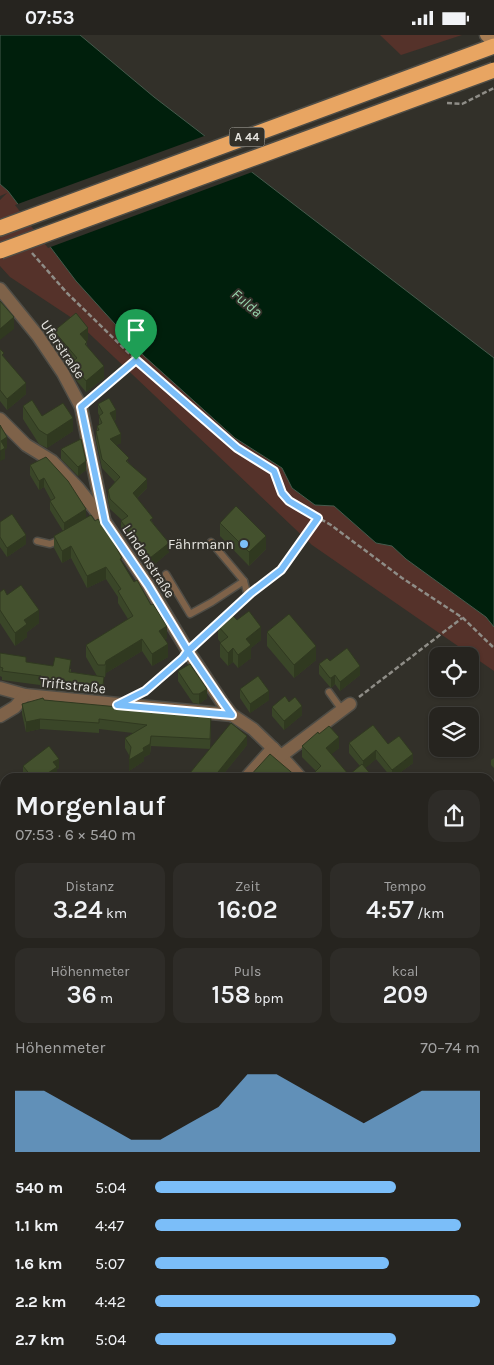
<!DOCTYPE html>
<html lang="de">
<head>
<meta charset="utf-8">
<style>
  :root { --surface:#26241f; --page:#2e2c28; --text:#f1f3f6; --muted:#a4a4a4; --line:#42413d; --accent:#7bbef9 }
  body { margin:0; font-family:Karla,sans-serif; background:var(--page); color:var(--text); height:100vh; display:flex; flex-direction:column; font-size:19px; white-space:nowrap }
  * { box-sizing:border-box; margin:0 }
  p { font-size:16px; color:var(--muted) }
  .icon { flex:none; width:28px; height:28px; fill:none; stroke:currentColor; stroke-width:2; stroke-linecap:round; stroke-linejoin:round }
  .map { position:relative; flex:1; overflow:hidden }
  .details { position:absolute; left:0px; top:738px; width:495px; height:592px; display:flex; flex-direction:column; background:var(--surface); border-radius:15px 15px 0 0; box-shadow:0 1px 4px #0004,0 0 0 1px var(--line) }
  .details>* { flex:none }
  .controls { position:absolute; left:429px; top:612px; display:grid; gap:10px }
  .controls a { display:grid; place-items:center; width:50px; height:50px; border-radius:10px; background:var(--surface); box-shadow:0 1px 4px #0004,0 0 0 1px var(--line); font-size:25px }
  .pin { position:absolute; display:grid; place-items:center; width:42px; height:42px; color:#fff; margin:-51px -21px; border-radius:50% 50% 50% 0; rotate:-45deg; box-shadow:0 0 5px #0007 }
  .pin .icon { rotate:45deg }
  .round { display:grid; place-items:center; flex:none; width:52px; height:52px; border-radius:15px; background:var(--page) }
  .head { display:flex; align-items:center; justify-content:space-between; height:85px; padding:0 15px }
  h1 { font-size:28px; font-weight:600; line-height:38px }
  .metrics { display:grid; grid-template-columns:repeat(3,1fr); gap:8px; height:85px; padding:5px 15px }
  .metrics div { display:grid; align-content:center; border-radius:12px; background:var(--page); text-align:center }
  .metrics b { font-size:25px; font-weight:600 }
  .metrics small { font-size:14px; font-weight:400 }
  .metrics p { font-size:14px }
  .chart { height:140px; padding:10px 15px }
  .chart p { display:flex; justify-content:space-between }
  .chart svg { width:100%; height:90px; margin-top:5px; fill:var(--accent); opacity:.7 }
  ul { padding:0 15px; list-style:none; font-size:16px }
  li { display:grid; grid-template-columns:80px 60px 1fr; align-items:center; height:38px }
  li i { height:12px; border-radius:6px; background:var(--accent) }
  .status { display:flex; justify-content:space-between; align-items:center; height:35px; padding:0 25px; background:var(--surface); direction:ltr }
  .status svg { height:14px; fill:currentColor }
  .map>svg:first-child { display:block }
  .green { fill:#55322a }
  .water { fill:#001f0c; stroke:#455a4c }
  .pier { fill:#323029 }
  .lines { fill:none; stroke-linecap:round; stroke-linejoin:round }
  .lane-casing { stroke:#4f4d46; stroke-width:9 }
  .street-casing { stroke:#4f4d46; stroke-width:15 }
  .secondary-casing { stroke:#4f4d46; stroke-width:15 }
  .highway-casing { stroke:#4f4d46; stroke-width:18 }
  .path { stroke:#8f8d87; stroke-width:2.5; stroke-dasharray:5 2.5; stroke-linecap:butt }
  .lane { stroke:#7e6249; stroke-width:6 }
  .street { stroke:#7e6249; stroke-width:12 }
  .secondary { stroke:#a97e54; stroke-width:12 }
  .highway { stroke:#e8a562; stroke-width:15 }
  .highway-bridge-casing { stroke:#4f4d46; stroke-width:18; stroke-linecap:butt }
  .highway-bridge { stroke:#e8a562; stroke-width:15 }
  .wall { fill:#3a4628 }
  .shaded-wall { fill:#303920 }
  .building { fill:#44512e; stroke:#303920 }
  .route-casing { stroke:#fff; stroke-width:10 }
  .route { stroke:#7bbef9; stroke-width:6 }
  .poi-dot { fill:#7bbef9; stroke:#323029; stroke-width:2 }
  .labels { text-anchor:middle; stroke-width:4; stroke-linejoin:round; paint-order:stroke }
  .shield { fill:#323029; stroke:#b0afa9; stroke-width:1 }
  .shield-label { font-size:12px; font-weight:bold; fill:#e6e5e0 }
  .street-label { font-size:14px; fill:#e6e5e0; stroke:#323029 }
  .poi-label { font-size:14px; fill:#e6e5e0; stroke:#323029; text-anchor:end }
  .water-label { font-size:15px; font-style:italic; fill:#99d7ae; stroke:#323029 }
</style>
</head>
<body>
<div class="status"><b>07:53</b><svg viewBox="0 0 49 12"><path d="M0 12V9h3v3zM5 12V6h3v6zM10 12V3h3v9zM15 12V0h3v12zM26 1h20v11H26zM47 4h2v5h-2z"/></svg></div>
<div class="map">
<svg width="494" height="1330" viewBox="0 0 494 1330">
  <rect width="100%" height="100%" fill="#323029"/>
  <g class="green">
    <polygon points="380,0 462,0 401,20"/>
    <polygon points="0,149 8,156 76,246 144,321 235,403 282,433 292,453 315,470 334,471 376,508 392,511 406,524 486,582 494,592 494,636 312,510 75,285 10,242 0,231 0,165 7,158 0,161"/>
  </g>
  <polygon class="water" points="0,0 80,0 154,62 494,323 494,592 486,582 406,524 392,511 376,508 334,471 315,470 292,453 282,433 235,403 144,321 76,246 8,156 0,149"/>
  <polygon class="pier" points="207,100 255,136 48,213 15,170"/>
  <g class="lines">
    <defs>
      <g id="lane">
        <polyline points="37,506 50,509 60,505"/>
        <polyline points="211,507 244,546 248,561"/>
        <polyline points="166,539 190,579 212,567 244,546"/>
        <polyline points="188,616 251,558"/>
        <polyline points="329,657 342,675"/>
      </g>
      <g id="street">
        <polyline points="0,254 38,301 63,338 81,372 104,484"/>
        <polyline points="0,384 26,410 52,426 78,453 105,487 148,550 188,616 222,667 232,680 253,694 281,721 300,742"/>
        <polyline points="0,653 25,660 232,680"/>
        <polyline points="0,681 15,672 25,660"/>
        <polyline points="281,721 350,669"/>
        <polyline points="247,742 273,713"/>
        <polyline points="0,807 5,808"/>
        <polyline points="490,852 494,849"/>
        <polyline points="490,896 494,899"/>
        <polyline points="0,1012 5,1007"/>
        <polyline points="490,1140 494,1146"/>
        <polyline points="0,1174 5,1186"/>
        <polyline points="490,1246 494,1242"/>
        <polyline points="66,1325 68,1330"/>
        <polyline points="189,1330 201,1325"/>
      </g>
      <g id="secondary">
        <polyline points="486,0 494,8"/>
        <polyline points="0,998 5,1001"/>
        <polyline points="399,1330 404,1325"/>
      </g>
      <polyline id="highway" points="0,193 494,11"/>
    </defs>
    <use href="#lane" class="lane-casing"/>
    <use href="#street" class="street-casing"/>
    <use href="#secondary" class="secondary-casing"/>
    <use href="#highway" class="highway-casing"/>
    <g class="path">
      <polyline points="447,68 462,69 494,53"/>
      <polyline points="32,218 67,258 136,325 237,413 274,436 282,458 289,466 331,490 402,543 463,583 494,613"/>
      <polyline points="90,365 136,325"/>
      <polyline points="258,553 281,535 318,483"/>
      <polyline points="141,658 145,656 180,625"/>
      <polyline points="359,662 462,583"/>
    </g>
    <use href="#lane" class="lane"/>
    <use href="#street" class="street"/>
    <use href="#secondary" class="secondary"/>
    <use href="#highway" class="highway"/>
    <defs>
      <polyline id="highway-bridge" points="0,216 494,35"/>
    </defs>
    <use href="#highway-bridge" class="highway-bridge-casing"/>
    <use href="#highway-bridge" class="highway-bridge"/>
  </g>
  <g class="wall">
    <polygon points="54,296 88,305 86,306 87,311 104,343 86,357 76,345 72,338 72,329 54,308"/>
    <polygon points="0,314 4,322 26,359 7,375 0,366"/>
    <polygon points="98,369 116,384 114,386 121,408 116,410 147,453 137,463 153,488 169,517 150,533 121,495 121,486 122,485 110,474 108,464 108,455 115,447 102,433 96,405 96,396 97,396 97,391 99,390 99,380 98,378"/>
    <polygon points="23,371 42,381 73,396 47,413 39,409 23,384"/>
    <polygon points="61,414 86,435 78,441 61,424"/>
    <polygon points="30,430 86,483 122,527 167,603 165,604 168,622 152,631 142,616 106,638 105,642 104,642 103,659 45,654 40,653 40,650 2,645 2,642 0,641 0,618 26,627 71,634 71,637 97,641 86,622 86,610 128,584 118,568 118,562 106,544 87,553 71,523 62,528 54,513 54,501 63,496 50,475 50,466 51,465 44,452 39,455 30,440"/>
    <polygon points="0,487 26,509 7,522 0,512"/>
    <polygon points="220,488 266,514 249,531 220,501"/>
    <polygon points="0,557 7,560 39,588 27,597 27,602 15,611 0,588"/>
    <polygon points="237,585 261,605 251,613 251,623 238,633 233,627 228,631 220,622 220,608 221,608 218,604 218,591"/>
    <polygon points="267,597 316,625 294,643 267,611"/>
    <polygon points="330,626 360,640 340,656 335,649 331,653 330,652 319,639 319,629"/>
    <polygon points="178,636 207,663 199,669 193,668 178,646"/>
    <polygon points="240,654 269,665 250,678 240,663"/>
    <polygon points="44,665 172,678 211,690 210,714 247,710 221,742 190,742 190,738 210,714 151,711 150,719 144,722 144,726 129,736 129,720 125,713 125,703 133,698 99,694 99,698 40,694 26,697 22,679 22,669"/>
    <polygon points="272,672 302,680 284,695 272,681"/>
    <polygon points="319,699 339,713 331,719 349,740 360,731 349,718 349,708 388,709 413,728 394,742 391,742 376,724 365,733 373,742 314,742 314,738 316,736 302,722 302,711"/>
    <polygon points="494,723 494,733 491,730 491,725"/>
    <polygon points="23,731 59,733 57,734 57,741 54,742 25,742 23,740"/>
    <polygon points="494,762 494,822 492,820 490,822"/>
    <polygon points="494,850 494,874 494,868 490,865 490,851"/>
    <polygon points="5,908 5,974 0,967 0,912"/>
    <polygon points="494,934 494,984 490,980 490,937"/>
    <polygon points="494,1018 494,1133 491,1132 490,1131 490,1021"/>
    <polygon points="0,1075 5,1085 5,1155 3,1156 0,1149"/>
    <polygon points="0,1217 5,1229 5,1295 0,1284"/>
    <polygon points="118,1325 142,1325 143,1330 120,1330"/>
    <polygon points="324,1325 350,1325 350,1330 326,1330"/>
    <polygon points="358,1325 383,1325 380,1329 377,1327 375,1330 360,1330 358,1328"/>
    <polygon points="431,1325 463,1325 457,1330 434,1330 431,1326"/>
  </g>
  <g class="shaded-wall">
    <polygon points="14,282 14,294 0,305 0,294"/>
    <polygon points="88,293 88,305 80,311 80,299"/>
    <polygon points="104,331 104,343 86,357 86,346"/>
    <polygon points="26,348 26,359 7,375 7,364"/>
    <polygon points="116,375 116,384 110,388 110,378"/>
    <polygon points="73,383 73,396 47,413 47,400"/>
    <polygon points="121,399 121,408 110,414 110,404"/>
    <polygon points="7,402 7,413 5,415 5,424 0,426 1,406"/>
    <polygon points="86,426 86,435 78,441 78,432"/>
    <polygon points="44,443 44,452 39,455 39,446"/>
    <polygon points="147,444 147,453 133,467 133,458"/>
    <polygon points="86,474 86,484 64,497 64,488"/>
    <polygon points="26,500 26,509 7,522 7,513"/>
    <polygon points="266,501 266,514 249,531 249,517"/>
    <polygon points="169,508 169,517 150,533 150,523"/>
    <polygon points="71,511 71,523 62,528 62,516"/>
    <polygon points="106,532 106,544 87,553 87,541"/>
    <polygon points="39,575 39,588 27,597 27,602 15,611 15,598 24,585"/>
    <polygon points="167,591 167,603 159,608 159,596"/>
    <polygon points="261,592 261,605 251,613 251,623 238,633 238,620 246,604"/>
    <polygon points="142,604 142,616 106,638 105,642 106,626"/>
    <polygon points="168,609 168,622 152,631 152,619"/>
    <polygon points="316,611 316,625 294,643 294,630"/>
    <polygon points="233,613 233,627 228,631 228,618"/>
    <polygon points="360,631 360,640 340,656 340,647"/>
    <polygon points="335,640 335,649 331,653 331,643"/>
    <polygon points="207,654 207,663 199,669 199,659"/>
    <polygon points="269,656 269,665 250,678 250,669"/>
    <polygon points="302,671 302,680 284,695 284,686"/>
    <polygon points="40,684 40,694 26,697 26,687"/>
    <polygon points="151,701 150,719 144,722 144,726 129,736 129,725 143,713"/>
    <polygon points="247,701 247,710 221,742 214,742"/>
    <polygon points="339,702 339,713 326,724 326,713"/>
    <polygon points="376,715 376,724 363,735 363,726"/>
    <polygon points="413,719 413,728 394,742 392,742 392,735"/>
    <polygon points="59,724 59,733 57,734 57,741 54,742 42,742 53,727"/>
    <polygon points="492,809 492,820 490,822 490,811"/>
    <polygon points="5,856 5,865 0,869 0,860"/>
    <polygon points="5,1146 5,1155 3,1156 3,1147"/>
    <polygon points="494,1190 494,1203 490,1206 490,1193"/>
    <polygon points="494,1289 494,1298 490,1302 490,1292"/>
    <polygon points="371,1325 377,1325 377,1327 375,1330 369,1330 369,1328"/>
    <polygon points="453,1325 463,1325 457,1330 447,1330"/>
    <polygon points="350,1326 350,1330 340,1330"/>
  </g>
  <g class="building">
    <polygon points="0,266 14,282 0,294"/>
    <polygon points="76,278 88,293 80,299 87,307 85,309 104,331 86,346 76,333 72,327 77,323 54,296"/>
    <polygon points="0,314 4,318 2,320 26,348 7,364 0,355"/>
    <polygon points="109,363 116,375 110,378 121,399 110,404 129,423 126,426 147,444 133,458 153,483 150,485 169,508 150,523 121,486 128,481 110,464 108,455 120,442 102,424 96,396 99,395 97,391 102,388 99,381 103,378 98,369"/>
    <polygon points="32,365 42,381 63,368 73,383 47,400 39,395 23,371"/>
    <polygon points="0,390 7,402 1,406 5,413 0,416"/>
    <polygon points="81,404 86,426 78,432 61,414"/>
    <polygon points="46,422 68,446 86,474 64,488 50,466 55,463 44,443 39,446 30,430"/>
    <polygon points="236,471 266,501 249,517 220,488"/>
    <polygon points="12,479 26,500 7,513 0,502 0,487"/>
    <polygon points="91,480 95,486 98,484 105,495 106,494 122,523 120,524 134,547 137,545 151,570 153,569 167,591 159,596 168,609 152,619 142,604 106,626 105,630 98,630 86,610 133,581 118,556 121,554 106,532 87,541 71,511 62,516 54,501"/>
    <polygon points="21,550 39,575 24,585 27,589 15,598 0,575 0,557 4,554 7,560"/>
    <polygon points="249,576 261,592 246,604 251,610 238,620 233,613 228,618 220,608 228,602 218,591 232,580 237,585"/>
    <polygon points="289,579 316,611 294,630 267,597"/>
    <polygon points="347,613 360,631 340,647 335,640 331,643 330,643 319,629 327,623 330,626"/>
    <polygon points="0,618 26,622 26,627 53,631 55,622 71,625 69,637 104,642 103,650 45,645 40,644 41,641 2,636 3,633 0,632"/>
    <polygon points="190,629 207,654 199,659 193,659 178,636"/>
    <polygon points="258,641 269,656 250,669 240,654"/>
    <polygon points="285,661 289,667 295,662 302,671 284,686 272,672"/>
    <polygon points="43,663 44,665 129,673 129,670 172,676 169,678 211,680 210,704 151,701 150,709 143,713 144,716 129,725 131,712 125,703 147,690 99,684 99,688 40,684 26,687 22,669"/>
    <polygon points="231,688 247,701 214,742 195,742 190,738"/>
    <polygon points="373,690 388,709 399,701 413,719 392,735 376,715 363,726 349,708"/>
    <polygon points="329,691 339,702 326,713 349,740 362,729 373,742 317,742 314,738 321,731 302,711 318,697 319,699"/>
    <polygon points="49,711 59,724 53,727 57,732 42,742 32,742 23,731"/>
    <polygon points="270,719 297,742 249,742"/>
    <polygon points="99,738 103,742 94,742"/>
    <polygon points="384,739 388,742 380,742"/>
    <polygon points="494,762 494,811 492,809 490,811 490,764"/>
    <polygon points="5,823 5,838 3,840 5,842 5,856 0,860 0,827"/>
    <polygon points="494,850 494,859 490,856 490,852"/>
    <polygon points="5,908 5,959 0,952 0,912"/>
    <polygon points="494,934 494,973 490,969 490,937"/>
    <polygon points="494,1018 494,1028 491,1025 490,1026 490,1021"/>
    <polygon points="490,1045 494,1050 494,1111 491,1110 490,1109"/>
    <polygon points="0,1075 1,1075 5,1085 5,1146 3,1147 0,1140"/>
    <polygon points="490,1171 494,1176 494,1190 490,1193"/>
    <polygon points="0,1217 5,1229 5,1286 0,1275"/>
    <polygon points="494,1260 494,1289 490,1292 490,1264"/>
    <polygon points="31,1325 50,1325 51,1327 47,1328 48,1330 21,1330"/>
    <polygon points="122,1325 142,1325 143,1328 141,1329 142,1330 124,1330"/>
    <polygon points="328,1325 350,1325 350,1326 340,1330 330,1330"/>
    <polygon points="365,1325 371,1325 369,1328"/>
    <polygon points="438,1325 453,1325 447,1330 442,1330"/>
  </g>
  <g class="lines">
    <defs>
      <polyline id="route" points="136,325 81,372 105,487 148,550 188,616 183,623 145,656 117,670 232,680 222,666 188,616 251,558 281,535 318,483 289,466 282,458 274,436 237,413 136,325"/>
    </defs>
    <use href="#route" class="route-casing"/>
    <use href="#route" class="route"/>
  </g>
  <circle class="poi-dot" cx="244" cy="509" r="5"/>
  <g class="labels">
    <rect class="shield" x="229.5" y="92.5" width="35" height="19" rx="4"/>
    <g class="shield-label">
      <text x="247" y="106">A 44</text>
    </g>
    <g class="street-label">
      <text transform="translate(63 314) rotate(56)" y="5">Uferstraße</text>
      <text transform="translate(149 526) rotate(57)" y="5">Lindenstraße</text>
      <text transform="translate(73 650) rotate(6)" y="5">Triftstraße</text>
    </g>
    <g class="poi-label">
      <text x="234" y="514">Fährmann</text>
    </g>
    <g class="water-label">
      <text transform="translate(247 268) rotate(40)" y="5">Fulda</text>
    </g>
  </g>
</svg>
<div class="controls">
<a><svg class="icon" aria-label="locate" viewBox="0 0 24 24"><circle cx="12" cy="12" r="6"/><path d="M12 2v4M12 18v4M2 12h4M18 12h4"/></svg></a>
<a><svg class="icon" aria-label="layers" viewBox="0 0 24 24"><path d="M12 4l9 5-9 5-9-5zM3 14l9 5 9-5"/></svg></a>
</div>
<div class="pin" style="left:136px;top:325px;background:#1e9e55"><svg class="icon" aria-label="arrive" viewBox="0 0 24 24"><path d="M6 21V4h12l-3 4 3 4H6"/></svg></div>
<section class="details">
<div class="head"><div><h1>Morgenlauf</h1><p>07:53 · 6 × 540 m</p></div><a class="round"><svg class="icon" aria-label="share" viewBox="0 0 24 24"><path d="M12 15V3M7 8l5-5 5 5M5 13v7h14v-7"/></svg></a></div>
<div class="metrics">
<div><p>Distanz</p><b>3.24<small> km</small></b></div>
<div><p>Zeit</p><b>16:02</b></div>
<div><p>Tempo</p><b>4:57<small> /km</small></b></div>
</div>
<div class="metrics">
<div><p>Höhenmeter</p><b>36<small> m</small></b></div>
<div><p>Puls</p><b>158<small> bpm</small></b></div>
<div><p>kcal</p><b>209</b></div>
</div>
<div class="chart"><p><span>Höhenmeter</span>70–74 m</p>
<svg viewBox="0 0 160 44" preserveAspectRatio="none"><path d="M0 44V14L10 14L20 22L30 30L40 38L50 38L60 30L70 22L80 6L90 6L100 14L110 22L120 30L130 22L140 14L150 14L160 14V44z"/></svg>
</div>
<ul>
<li><b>540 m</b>5:04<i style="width:74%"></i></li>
<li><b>1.1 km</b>4:47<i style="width:94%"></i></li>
<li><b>1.6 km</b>5:07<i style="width:72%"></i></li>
<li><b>2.2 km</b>4:42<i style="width:100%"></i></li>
<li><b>2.7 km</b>5:04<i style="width:74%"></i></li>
</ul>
</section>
</div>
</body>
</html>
